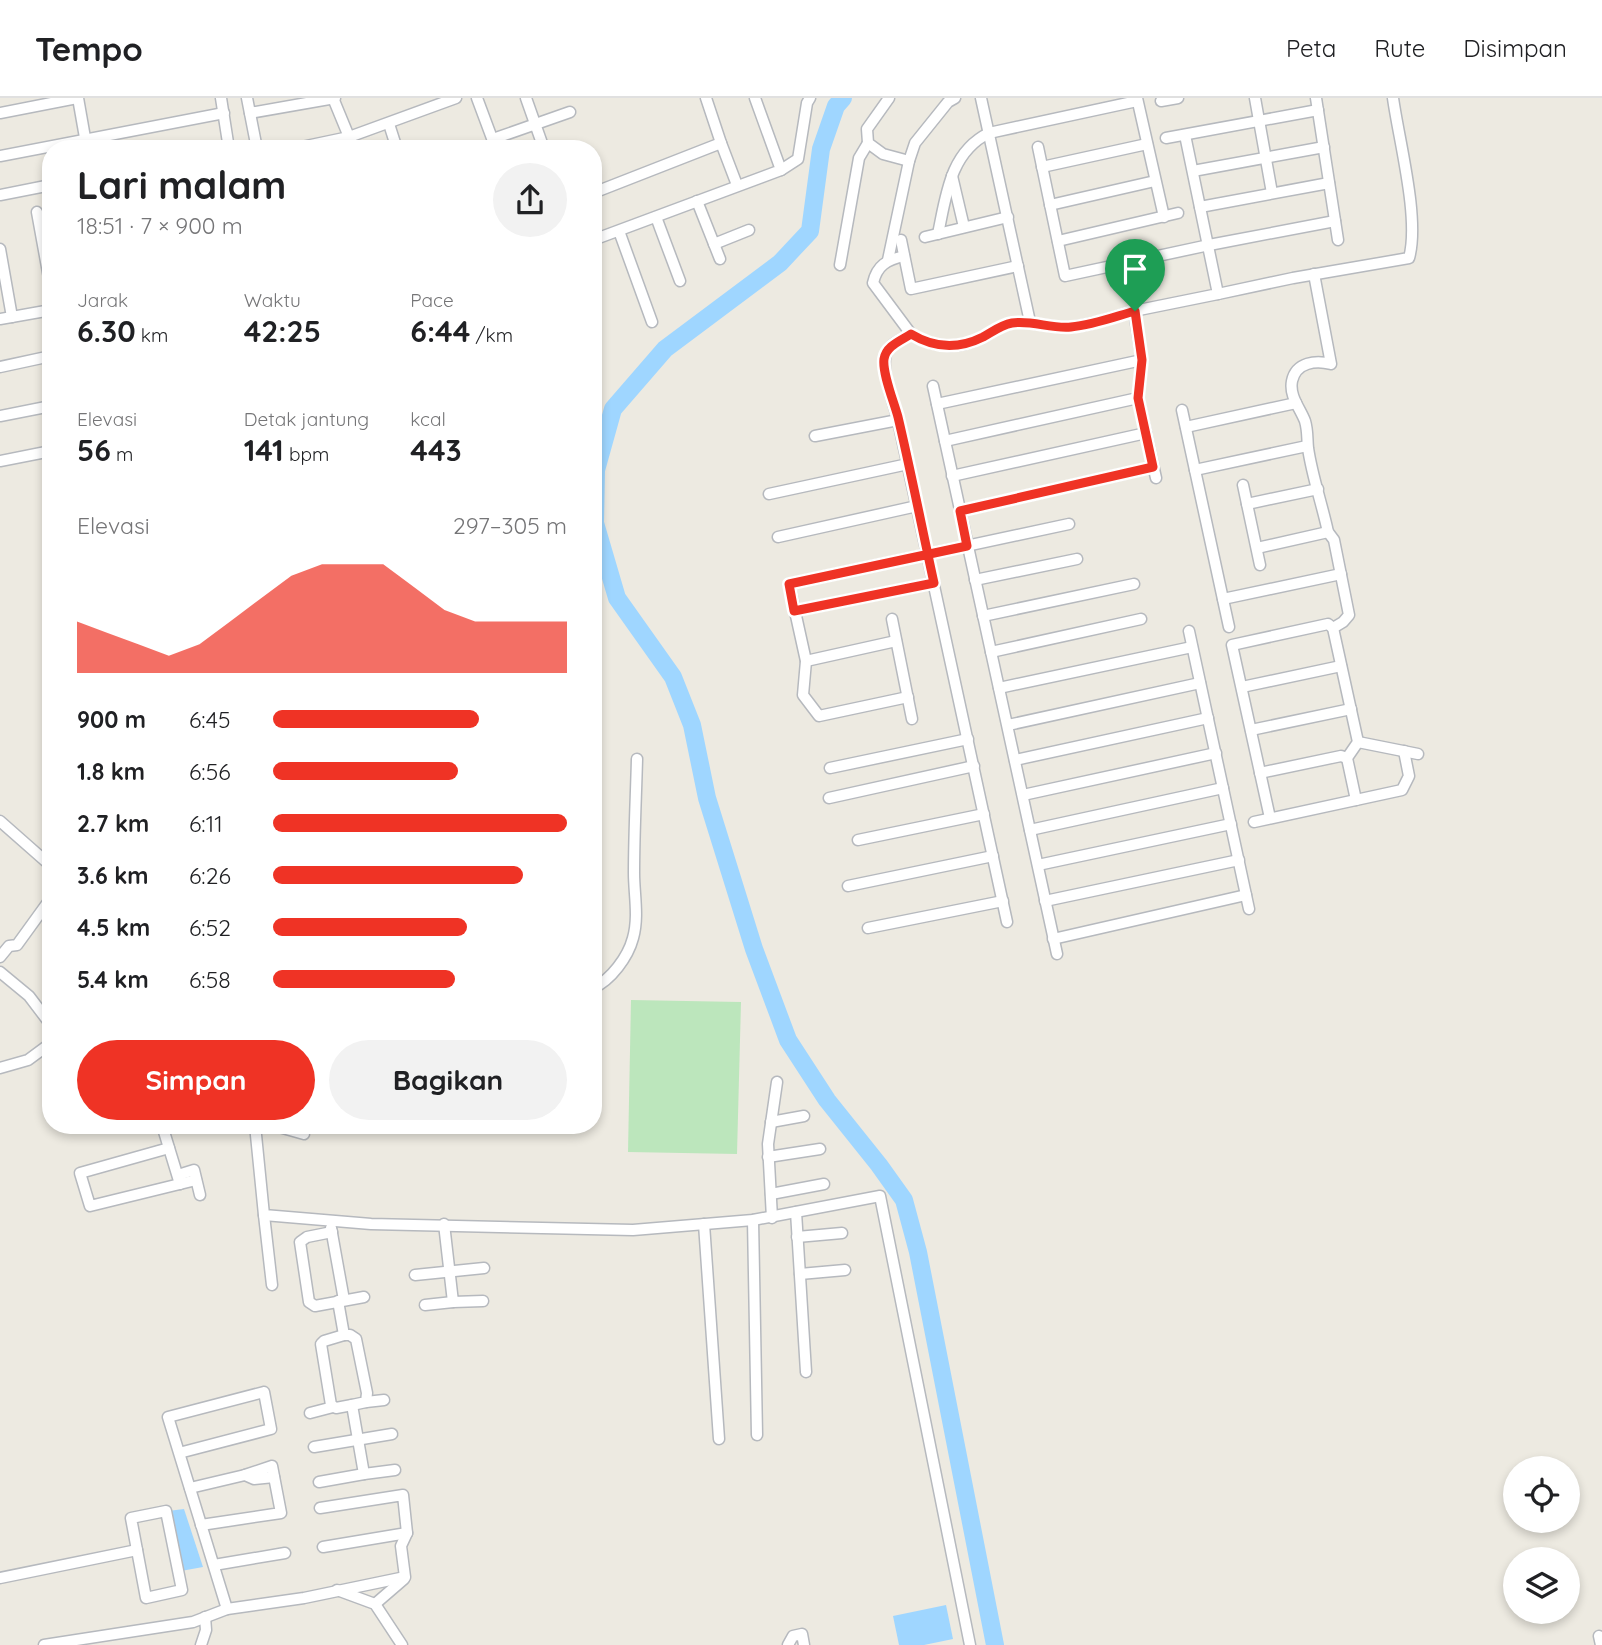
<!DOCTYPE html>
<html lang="id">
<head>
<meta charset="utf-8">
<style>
  :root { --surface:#fff; --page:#f2f2f2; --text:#202124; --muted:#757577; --line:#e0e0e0; --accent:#ef3325 }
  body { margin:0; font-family:Quicksand,sans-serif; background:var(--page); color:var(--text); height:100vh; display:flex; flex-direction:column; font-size:26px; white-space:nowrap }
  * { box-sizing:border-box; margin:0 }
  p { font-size:23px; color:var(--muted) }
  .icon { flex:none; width:38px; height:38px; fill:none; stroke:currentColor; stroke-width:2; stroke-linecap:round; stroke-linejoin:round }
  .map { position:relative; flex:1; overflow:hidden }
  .sheet { position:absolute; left:42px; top:42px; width:560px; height:994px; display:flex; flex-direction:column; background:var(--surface); border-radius:28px; box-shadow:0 4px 10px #0003 }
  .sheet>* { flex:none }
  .controls { position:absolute; left:1503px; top:1358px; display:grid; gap:14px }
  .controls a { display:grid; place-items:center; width:77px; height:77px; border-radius:50%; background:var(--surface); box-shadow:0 4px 10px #0003; font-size:35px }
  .pin { position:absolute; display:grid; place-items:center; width:60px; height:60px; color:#fff; margin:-72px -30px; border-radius:50% 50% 50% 0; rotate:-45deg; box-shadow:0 0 7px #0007 }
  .pin .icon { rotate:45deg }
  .round { display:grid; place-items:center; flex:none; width:74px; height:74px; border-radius:37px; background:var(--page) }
  .overview { display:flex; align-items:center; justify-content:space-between; height:119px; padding:0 35px }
  h1 { font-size:38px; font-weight:700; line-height:52px }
  .figures { display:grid; grid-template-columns:repeat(3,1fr); gap:10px; height:119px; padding:7px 35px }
  .figures div { display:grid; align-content:center }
  .figures b { font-size:30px; font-weight:700 }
  .figures small { font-size:19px; font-weight:400 }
  .figures p { font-size:19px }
  .chart { height:196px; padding:14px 35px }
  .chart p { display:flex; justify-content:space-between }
  .chart svg { width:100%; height:126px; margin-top:7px; fill:var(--accent); opacity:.7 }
  .action { display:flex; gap:14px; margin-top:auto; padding:14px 35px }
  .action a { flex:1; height:80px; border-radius:42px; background:var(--accent); color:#fff; font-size:28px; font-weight:700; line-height:80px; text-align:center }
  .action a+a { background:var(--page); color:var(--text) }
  ul { padding:0 35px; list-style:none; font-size:23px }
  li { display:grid; grid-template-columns:112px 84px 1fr; align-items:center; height:52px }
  li i { height:18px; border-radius:9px; background:var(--accent) }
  header { display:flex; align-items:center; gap:42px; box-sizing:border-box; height:98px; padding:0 35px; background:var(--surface); border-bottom:2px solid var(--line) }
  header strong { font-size:33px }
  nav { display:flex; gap:38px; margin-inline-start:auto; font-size:24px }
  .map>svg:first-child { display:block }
  .green { fill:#bce6bc }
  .water { fill:#9fd6ff }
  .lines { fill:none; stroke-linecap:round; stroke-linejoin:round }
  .river { stroke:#9fd6ff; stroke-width:18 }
  .minor-casing { stroke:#b6b9be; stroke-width:13 }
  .minor { stroke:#fff; stroke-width:10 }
  .route-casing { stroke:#fff; stroke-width:14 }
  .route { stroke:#ef3325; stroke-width:9 }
</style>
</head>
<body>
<header>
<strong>Tempo</strong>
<nav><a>Peta</a><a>Rute</a><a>Disimpan</a></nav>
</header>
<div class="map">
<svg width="1602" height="1547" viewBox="0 0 1602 1547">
  <rect width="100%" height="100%" fill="#edeae1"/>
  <polygon class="green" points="631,902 741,904 737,1056 628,1054"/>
  <g class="water">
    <polygon points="184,1411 203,1469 181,1473 168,1413"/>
    <polygon points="946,1507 953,1541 924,1547 899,1547 893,1518"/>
  </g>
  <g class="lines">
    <polyline class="river" points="843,0 836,8 821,51 810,133 780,165 665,251 613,311 596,372 595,425 617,500 673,579 692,627 707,700 754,851 788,942 827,1002 879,1067 904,1102 918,1154 995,1547"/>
    <defs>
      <g id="minor">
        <polyline points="78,0 87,51"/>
        <polyline points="221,0 229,51"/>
        <polyline points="247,0 257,51"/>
        <polyline points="333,0 354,51"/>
        <polyline points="477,0 496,51"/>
        <polyline points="526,0 544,51"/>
        <polyline points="889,0 867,31 868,45 883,56 909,63"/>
        <polyline points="981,0 1030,224"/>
        <polyline points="1137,0 1164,119"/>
        <polyline points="1255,0 1272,95"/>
        <polyline points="1316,0 1338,142"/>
        <polyline points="1161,3 1178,0"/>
        <polyline points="0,15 77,0"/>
        <polyline points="250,15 335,0"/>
        <polyline points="389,26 397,51"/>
        <polyline points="1166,40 1318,12"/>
        <polyline points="493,41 570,14"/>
        <polyline points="721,45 737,87"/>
        <polyline points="1038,49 1065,178 1209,147 1335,123"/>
        <polyline points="292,51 349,39 456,0"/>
        <polyline points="0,58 224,15"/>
        <polyline points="1042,69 1147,46"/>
        <polyline points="781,72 798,61 807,5 810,0"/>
        <polyline points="1193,73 1324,49"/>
        <polyline points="952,78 964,129"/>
        <polyline points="593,95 721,45 706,0"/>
        <polyline points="0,97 51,87"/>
        <polyline points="697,103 720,161"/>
        <polyline points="1050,107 1155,83"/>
        <polyline points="1200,109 1329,85"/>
        <polyline points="37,114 51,191"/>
        <polyline points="656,119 680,183"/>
        <polyline points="619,133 652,224"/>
        <path d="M938 136C946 98 950 54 989 35L1137 3"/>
        <polyline points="925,139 1008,119"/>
        <polyline points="593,142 781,72 755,0"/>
        <polyline points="901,142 911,191 1018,168"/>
        <polyline points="1058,143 1178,115"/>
        <polyline points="714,146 749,132"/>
        <polyline points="0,151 12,219"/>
        <path d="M904 158C887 162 877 167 873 185L911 236"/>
        <polyline points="888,162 909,63 915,45 948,4 955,0"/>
        <polyline points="840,167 859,60 868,45"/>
        <path d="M1314 176 1331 266C1316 262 1296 264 1292 283 1289 298 1300 310 1305 323 1308 333 1307 341 1308 350 1312 378 1322 406 1328 434L1334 442 1349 517 1343 524 1333 530"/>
        <path d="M1218 196 1293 180 1409 160C1420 121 1399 43 1393 0"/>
        <polyline points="0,221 51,212"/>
        <polyline points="0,269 51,258"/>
        <polyline points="933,288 1057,856"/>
        <polyline points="937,306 1142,262"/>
        <polyline points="1182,312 1229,529"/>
        <polyline points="0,318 51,308"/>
        <polyline points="1186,329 1296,305"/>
        <polyline points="815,338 898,322"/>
        <polyline points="945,343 1138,300"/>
        <polyline points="0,363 51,353"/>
        <polyline points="1195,372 1307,348"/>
        <polyline points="952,378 1146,335"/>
        <polyline points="1156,380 1138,300 1142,262 1134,213 1218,196 1185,37"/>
        <polyline points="1243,387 1260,467"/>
        <polyline points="769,396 908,366"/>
        <polyline points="1247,406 1318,391"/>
        <polyline points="960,413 1153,369"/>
        <polyline points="778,439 917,408"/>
        <polyline points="1257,450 1328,434"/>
        <polyline points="975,482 1077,461"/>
        <polyline points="1223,501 1341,476"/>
        <polyline points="794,513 934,485"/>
        <polyline points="983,518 1134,486"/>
        <polyline points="892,521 912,621"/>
        <polyline points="1333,530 1358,644 1347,660 1356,702"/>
        <polyline points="1189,533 1249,811"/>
        <polyline points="991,554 1141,521"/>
        <polyline points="806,563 896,543"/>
        <polyline points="1242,589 1341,568"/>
        <polyline points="999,590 1192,549"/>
        <polyline points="908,599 819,618 803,597 806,563 789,486 1069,426"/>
        <polyline points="1008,627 1200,585"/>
        <polyline points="1251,632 1351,611"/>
        <polyline points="1358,644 1418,656"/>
        <polyline points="1015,662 1208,620"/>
        <polyline points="830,670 968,641"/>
        <polyline points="1260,675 1341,658 1347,660"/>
        <polyline points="1023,697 1216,655"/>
        <polyline points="829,700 974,668"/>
        <polyline points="1270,720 1232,547 1328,526 1333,530"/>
        <polyline points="0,723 51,768"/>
        <polyline points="1254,724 1402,692 1409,678 1404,653"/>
        <polyline points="1030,732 1223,690"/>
        <polyline points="858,742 984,716"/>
        <polyline points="1038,767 1231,726"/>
        <polyline points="848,788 993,758"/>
        <polyline points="1045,803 1239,762"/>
        <path d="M1007 824 898 322C894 304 875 262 891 248 897 243 904 240 911 236 934 250 958 252 983 239 992 234 1001 227 1012 225 1032 222 1051 231 1071 229 1093 227 1114 219 1134 213"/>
        <polyline points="868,830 1003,803"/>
        <polyline points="1053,841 1246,797"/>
        <polyline points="0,859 9,848 17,847 51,800"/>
        <polyline points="0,874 29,898 51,927"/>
        <path d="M593 890C611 882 628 859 633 840 639 819 634 796 634 775 634 737 636 699 637 661"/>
        <polyline points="0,970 28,962 51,945"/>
        <polyline points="771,1024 804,1018"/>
        <polyline points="162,1027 180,1086"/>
        <polyline points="255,1027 264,1117 371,1126 633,1132 753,1122 880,1098 970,1547"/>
        <polyline points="272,1027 304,1036"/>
        <polyline points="169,1050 80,1075 90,1108 196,1082"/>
        <polyline points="768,1059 820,1051"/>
        <polyline points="178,1077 194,1072 200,1097"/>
        <polyline points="771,1096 824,1086"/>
        <polyline points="796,1114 806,1274"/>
        <polyline points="264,1117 272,1187"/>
        <polyline points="772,1120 768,1046 777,984"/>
        <polyline points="753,1122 757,1337"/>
        <polyline points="444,1126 453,1204 483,1203"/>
        <polyline points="704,1126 719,1341"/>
        <polyline points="331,1130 344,1202"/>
        <polyline points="332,1134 307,1139 300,1144 309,1204 315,1208 364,1199"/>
        <polyline points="797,1139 842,1135"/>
        <polyline points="800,1176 845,1172"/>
        <polyline points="415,1177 484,1170"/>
        <polyline points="338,1203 344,1237 350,1237 356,1241 367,1295 366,1304 352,1307 364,1376 395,1372"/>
        <polyline points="425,1207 453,1204"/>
        <polyline points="344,1237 324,1243 321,1246 331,1307 336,1310 352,1307"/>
        <polyline points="366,1304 384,1302"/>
        <polyline points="310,1315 333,1309"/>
        <polyline points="314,1349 392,1336"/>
        <polyline points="179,1355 271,1331 264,1294 168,1319 227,1511"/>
        <polyline points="319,1384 364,1376"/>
        <polyline points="190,1390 245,1377 254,1381 274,1379"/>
        <polygon points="166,1413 182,1492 146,1500 131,1420"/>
        <polyline points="201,1427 281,1415 272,1368 245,1377"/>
        <polyline points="323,1449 407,1435"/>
        <polyline points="214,1467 285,1455"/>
        <polyline points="0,1480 137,1452"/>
        <polyline points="337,1492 375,1506 402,1547"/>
        <polyline points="375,1506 404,1481"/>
        <polyline points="1599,1538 1601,1547"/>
        <polyline points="44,1547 193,1524 227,1511 304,1500 405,1479 401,1448 407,1435 403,1397 320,1410"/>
        <polyline points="201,1547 206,1532 205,1519"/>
        <polyline points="788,1547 793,1538 802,1536 804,1547"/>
      </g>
    </defs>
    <use href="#minor" class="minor-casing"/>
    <use href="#minor" class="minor"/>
  </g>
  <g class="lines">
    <defs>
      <path id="route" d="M1135 213 1142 262 1138 300 1153 369 960 413 967 448 789 486 794 513 934 485C922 430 911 374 898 319 894 304 882 275 884 261 886 248 900 243 911 236 934 250 957 252 983 239 992 234 1001 227 1012 225 1032 222 1051 231 1071 229 1093 227 1114 219 1135 213"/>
    </defs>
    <use href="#route" class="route-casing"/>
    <use href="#route" class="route"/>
  </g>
</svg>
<div class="controls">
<a><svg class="icon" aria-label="locate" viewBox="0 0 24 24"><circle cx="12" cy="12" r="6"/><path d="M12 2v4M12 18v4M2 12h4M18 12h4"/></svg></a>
<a><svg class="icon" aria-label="layers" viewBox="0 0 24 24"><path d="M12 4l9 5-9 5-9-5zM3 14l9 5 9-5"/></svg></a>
</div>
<div class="pin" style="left:1135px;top:213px;background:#1e9e55"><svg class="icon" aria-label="arrive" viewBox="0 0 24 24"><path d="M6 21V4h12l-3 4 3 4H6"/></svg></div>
<section class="sheet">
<div class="overview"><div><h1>Lari malam</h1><p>18:51 · 7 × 900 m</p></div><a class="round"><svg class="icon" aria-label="share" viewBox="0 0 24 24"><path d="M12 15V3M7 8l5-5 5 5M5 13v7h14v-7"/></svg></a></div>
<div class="figures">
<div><p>Jarak</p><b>6.30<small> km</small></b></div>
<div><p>Waktu</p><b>42:25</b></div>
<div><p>Pace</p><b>6:44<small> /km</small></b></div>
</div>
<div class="figures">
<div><p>Elevasi</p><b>56<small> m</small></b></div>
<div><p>Detak jantung</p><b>141<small> bpm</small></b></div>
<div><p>kcal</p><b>443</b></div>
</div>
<div class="chart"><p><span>Elevasi</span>297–305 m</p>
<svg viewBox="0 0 160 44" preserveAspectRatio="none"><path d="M0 44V26L10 30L20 34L30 38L40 34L50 26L60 18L70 10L80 6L90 6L100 6L110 14L120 22L130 26L140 26L150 26L160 26V44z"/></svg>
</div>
<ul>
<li><b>900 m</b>6:45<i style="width:70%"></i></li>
<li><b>1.8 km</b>6:56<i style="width:63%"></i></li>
<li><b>2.7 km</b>6:11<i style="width:100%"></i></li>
<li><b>3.6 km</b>6:26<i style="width:85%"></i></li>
<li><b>4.5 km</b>6:52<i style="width:66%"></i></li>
<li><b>5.4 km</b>6:58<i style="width:62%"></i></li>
</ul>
<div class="action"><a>Simpan</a><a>Bagikan</a></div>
</section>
</div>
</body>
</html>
